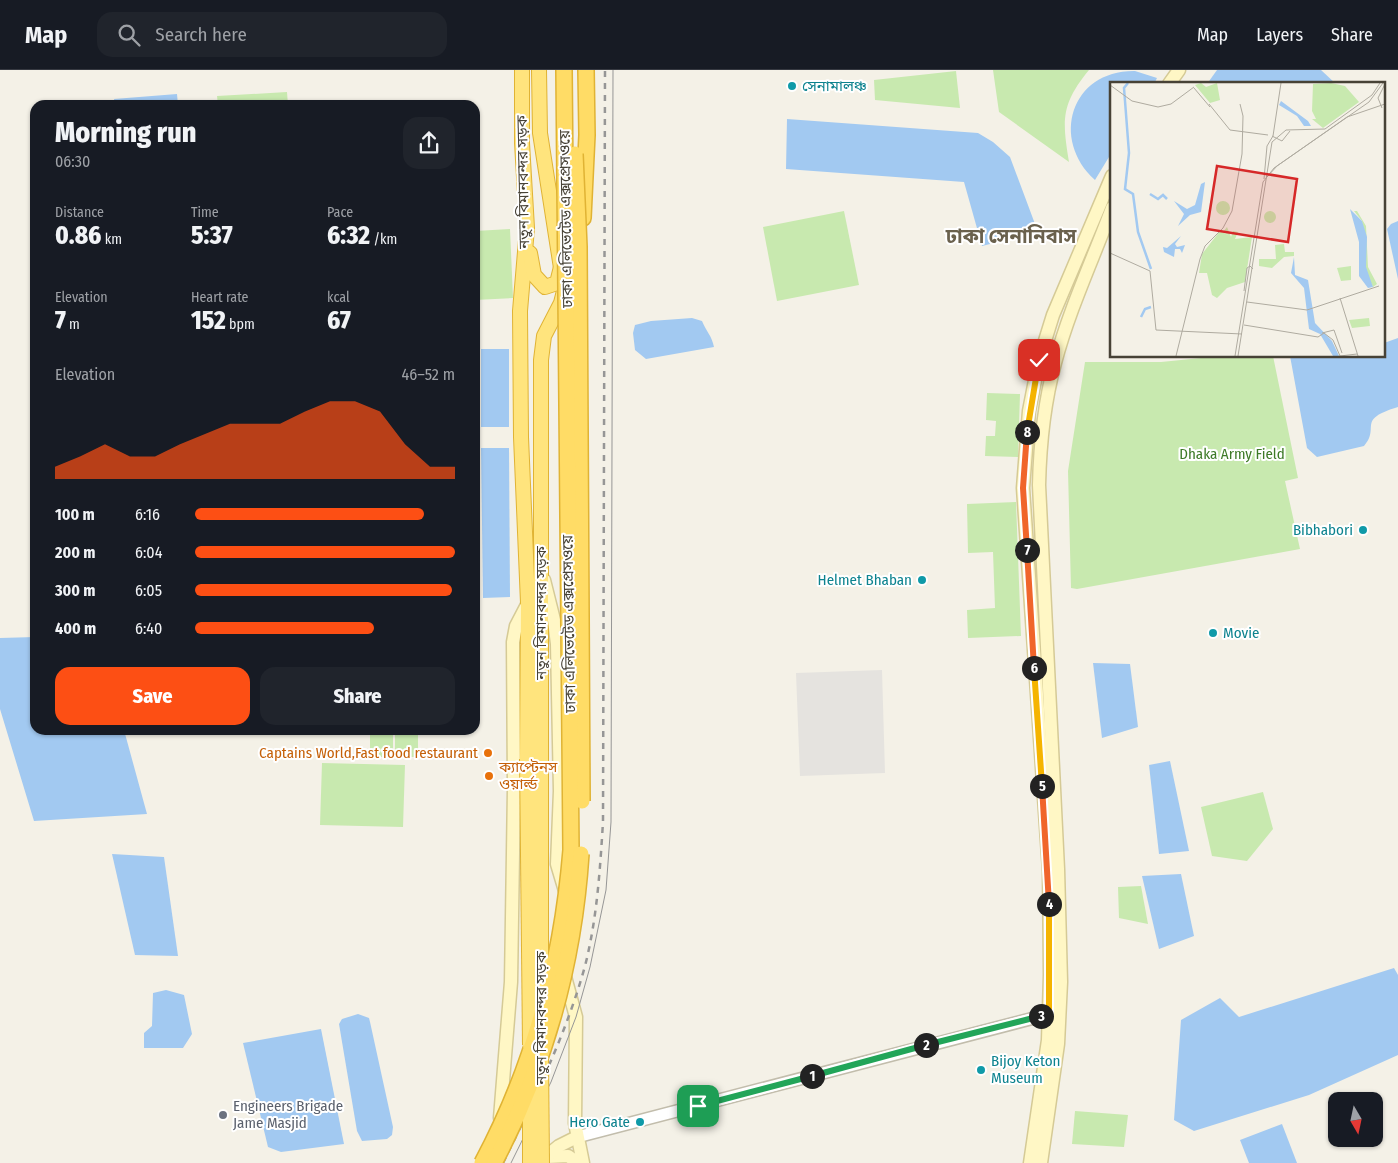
<!DOCTYPE html>
<html lang="en">
<head>
<meta charset="utf-8">
<style>
  :root { --surface:#171b24; --page:#20242c; --text:#f1f3f6; --muted:#9ea1a6; --line:#363941; --accent:#fd4f14 }
  body { margin:0; font-family:"Fira Sans Condensed","Noto Sans Bengali",sans-serif; background:var(--page); color:var(--text); height:100vh; display:flex; flex-direction:column; font-size:19px; white-space:nowrap }
  * { box-sizing:border-box; margin:0 }
  p { font-size:16px; color:var(--muted) }
  .icon { flex:none; width:28px; height:28px; fill:none; stroke:currentColor; stroke-width:2; stroke-linecap:round; stroke-linejoin:round }
  .map { position:relative; flex:1; overflow:hidden }
  .sheet { position:absolute; left:30px; top:30px; width:450px; height:635px; display:flex; flex-direction:column; background:var(--surface); border-radius:15px; box-shadow:0 1px 4px #0004 }
  .sheet>* { flex:none }
  .needle { width:32px; rotate:171deg }
  .fabs { position:absolute; left:1328px; top:1022px; display:grid; gap:10px }
  .fabs a { display:grid; place-items:center; width:55px; height:55px; border-radius:10px; background:var(--surface); box-shadow:0 1px 4px #0004; font-size:25px }
  .pin { position:absolute; display:grid; place-items:center; width:42px; height:42px; color:#fff; margin:-21px; border-radius:10px; box-shadow:0 2px 8px #0006 }
  .km { position:absolute; width:25px; height:25px; margin:-12px; border-radius:50%; background:#222; color:#fff; font-size:14px; line-height:25px; text-align:center }
  .round { display:grid; place-items:center; flex:none; width:52px; height:52px; border-radius:15px; background:var(--page) }
  .head { display:flex; align-items:center; justify-content:space-between; height:85px; padding:0 25px }
  h1 { font-size:28px; font-weight:800; line-height:38px }
  .metrics { display:grid; grid-template-columns:repeat(3,1fr); gap:8px; height:85px; padding:5px 25px }
  .metrics div { display:grid; align-content:center }
  .metrics b { font-size:25px; font-weight:800 }
  .metrics small { font-size:14px; font-weight:400 }
  .metrics p { font-size:14px }
  .chart { height:140px; padding:10px 25px }
  .chart p { display:flex; justify-content:space-between }
  .chart svg { width:100%; height:90px; margin-top:5px; fill:var(--accent); opacity:.7 }
  .cta { display:flex; gap:10px; margin-top:auto; padding:10px 25px }
  .cta a { flex:1; height:58px; border-radius:15px; background:var(--accent); color:#fff; font-size:20px; font-weight:800; line-height:58px; text-align:center }
  .cta a+a { background:var(--page); color:var(--text) }
  ul { padding:0 25px; list-style:none; font-size:16px }
  li { display:grid; grid-template-columns:80px 60px 1fr; align-items:center; height:38px }
  li i { height:12px; border-radius:6px; background:var(--accent) }
  header { display:flex; align-items:center; gap:30px; box-sizing:border-box; height:70px; padding:0 25px; background:var(--surface); border-bottom:1px solid var(--line) }
  header strong { font-size:24px }
  nav { display:flex; gap:28px; margin-inline-start:auto; font-size:18px }
  .search { width:350px; height:45px; background:var(--page); display:flex; align-items:center; gap:12px; box-sizing:border-box; padding:0 18px; border-radius:15px; color:var(--muted); font-size:19px }
  .map>svg:first-child { display:block }
  .green { fill:#c8e9af }
  .parking { fill:#e5e3df }
  .water { fill:#a2c9f1 }
  .lines { fill:none; stroke-linecap:round; stroke-linejoin:round }
  .tertiary-casing { stroke:#c2bdac; stroke-width:14 }
  .secondary-casing { stroke:#d5ca96; stroke-width:15 }
  .trunk-casing { stroke:#e0b334; stroke-width:16 }
  .motorway-casing { stroke:#e0b334; stroke-width:18 }
  .tertiary { stroke:#fff; stroke-width:11 }
  .secondary { stroke:#fff7c5; stroke-width:12 }
  .trunk { stroke:#ffe47d; stroke-width:14 }
  .motorway { stroke:#ffdc66; stroke-width:15 }
  .tram { stroke:#969696; stroke-width:1 }
  .rail { stroke:#969696; stroke-width:2.5; stroke-dasharray:6 6; stroke-linecap:butt }
  .trunk-bridge-casing { stroke:#e0b334; stroke-width:16; stroke-linecap:butt }
  .motorway-bridge-casing { stroke:#e0b334; stroke-width:18; stroke-linecap:butt }
  .trunk-bridge { stroke:#ffe47d; stroke-width:14 }
  .motorway-bridge { stroke:#ffdc66; stroke-width:15 }
  .split-1-casing { stroke:#fff; stroke-width:10 }
  .split-2-casing { stroke:#fff; stroke-width:10 }
  .split-3-casing { stroke:#fff; stroke-width:10 }
  .split-4-casing { stroke:#fff; stroke-width:10 }
  .split-5-casing { stroke:#fff; stroke-width:10 }
  .split-6-casing { stroke:#fff; stroke-width:10 }
  .split-7-casing { stroke:#fff; stroke-width:10 }
  .split-8-casing { stroke:#fff; stroke-width:10 }
  .split-9-casing { stroke:#fff; stroke-width:10 }
  .split-1 { stroke:#22a559; stroke-width:6 }
  .split-2 { stroke:#22a559; stroke-width:6 }
  .split-3 { stroke:#22a559; stroke-width:6 }
  .split-4 { stroke:#f5b400; stroke-width:6 }
  .split-5 { stroke:#f0652b; stroke-width:6 }
  .split-6 { stroke:#f5b400; stroke-width:6 }
  .split-7 { stroke:#f0652b; stroke-width:6 }
  .split-8 { stroke:#f0652b; stroke-width:6 }
  .split-9 { stroke:#f5b400; stroke-width:6 }
  .culture-dot { fill:#0f9aa8; stroke:#fff; stroke-width:2 }
  .food-dot { fill:#e8710a; stroke:#fff; stroke-width:2 }
  .worship-dot { fill:#6b7280; stroke:#fff; stroke-width:2 }
  .labels { text-anchor:middle; stroke-width:4; stroke-linejoin:round; paint-order:stroke }
  .culture-label { font-size:15px; fill:#0d838f; stroke:#fff; text-anchor:start }
  .street-label { font-size:15px; fill:#474236; stroke:#fff }
  .park-label { font-size:15px; fill:#3e7a28; stroke:#fff }
  .food-label { font-size:15px; fill:#c56008; stroke:#fff; text-anchor:end }
  .worship-label { font-size:15px; fill:#5b616d; stroke:#fff; text-anchor:start }
  .district-label { font-size:20px; font-weight:bold; fill:#6a614d; stroke:#fff }
  .inset-river { fill:none; stroke:#a2c9f1; stroke-width:2.5 }
  .inset-road { fill:none; stroke:#afaba0; stroke-width:1 }
  .view { fill:#d62828; fill-opacity:0.15; stroke:#d62828; stroke-width:2.5 }
  .inset-edge { fill:none; stroke:#474236; stroke-width:2.5 }
</style>
</head>
<body>
<header>
<strong>Map</strong>
<div class="search"><svg class="icon" aria-label="search" viewBox="0 0 24 24"><circle cx="10" cy="10" r="6"/><path d="M15 15l6 6"/></svg>Search here</div>
<nav><a>Map</a><a>Layers</a><a>Share</a></nav>
</header>
<div class="map">
<svg width="1398" height="1093" viewBox="0 0 1398 1093">
  <rect width="100%" height="100%" fill="#f4f1e7"/>
  <g class="green">
    <path d="M993 0H1089C1061 34 1062 50 1069 92L999 42Z"/>
    <polygon points="956,1 960,38 875,30 874,10"/>
    <polygon points="287,22 288,35 218,35 217,26"/>
    <polygon points="844,141 859,215 777,231 763,157"/>
    <polygon points="510,159 513,228 475,230 475,161"/>
    <polygon points="1221,286 1273,286 1298,408 1285,411 1300,479 1077,519 1071,518 1068,401 1085,292 1161,292"/>
    <polygon points="987,323 1020,324 1018,387 985,386 986,366 995,366 996,351 986,350"/>
    <polygon points="1016,432 1021,566 968,568 967,540 995,538 993,482 968,483 967,434"/>
    <rect x="370" y="660" width="23" height="27"/>
    <rect x="395" y="660" width="23" height="27"/>
    <polygon points="322,693 405,695 403,757 320,755"/>
    <polygon points="1263,722 1273,759 1247,791 1212,786 1201,737"/>
    <polygon points="1141,816 1148,854 1119,848 1118,817"/>
    <polygon points="1075,1041 1128,1045 1124,1077 1072,1074"/>
  </g>
  <polygon class="parking" points="882,600 885,703 800,706 796,603"/>
  <g class="water">
    <polygon points="1217,0 1321,0 1336,14 1207,14"/>
    <path d="M1135 1 1157 8 1154 14H1112V82L1095 110C1050 69 1071 0 1135 1Z"/>
    <polygon points="177,24 178,35 115,35 114,29"/>
    <polygon points="787,49 978,63 993,72 1010,87 1038,162 982,176 964,112 786,99"/>
    <polygon points="1398,151 1398,209 1387,159 1391,154"/>
    <path d="M692 248 702 251C706 261 712 266 714 277L646 289 635 280 633 263 635 255 651 251Z"/>
    <path d="M1398 268V337C1355 350 1381 357 1364 376L1317 387 1307 378 1290 286H1384V273Z"/>
    <rect x="481" y="279" width="28" height="78"/>
    <polygon points="481,378 509,378 510,527 483,528"/>
    <polygon points="35,567 35,660 124,660 147,744 34,751 0,639 0,568"/>
    <polygon points="1093,593 1130,594 1138,657 1102,668"/>
    <polygon points="1170,691 1189,781 1159,784 1149,695"/>
    <polygon points="112,784 164,787 178,886 135,885"/>
    <polygon points="1181,804 1194,866 1159,879 1142,806"/>
    <polygon points="1394,898 1398,905 1398,985 1309,1025 1194,1061 1174,1050 1181,950 1220,928 1239,947"/>
    <polygon points="166,920 184,925 192,964 183,978 144,978 144,963 152,956 153,923"/>
    <polygon points="358,944 369,948 370,952 393,1057 392,1065 387,1069 362,1071 357,1061 339,954 342,949"/>
    <polygon points="321,959 344,1074 281,1082 268,1077 243,973"/>
    <polygon points="1282,1054 1297,1093 1249,1093 1240,1070"/>
  </g>
  <g class="lines">
    <defs>
      <polyline id="tertiary" points="577,1067 1057,942"/>
      <g id="secondary">
        <polyline points="1169,14 1179,0"/>
        <polyline points="544,510 554,550 557,574 560,721 557,794 566,824"/>
        <polyline points="564,903 576,947 575,1053 583,1093"/>
        <polyline points="500,1048 511,912 514,718 513,572 516,556 528,533"/>
        <polyline points="547,1087 568,1086 578,1093"/>
        <polyline points="538,1093 559,1076 577,1067"/>
        <polyline points="1030,1093 1048,970 1050,905 1049,801 1023,418 1029,341 1039,290 1053,245 1112,106"/>
        <path d="M1041 1093 1058 974 1061 912 1058 799 1039 415C1040 373 1044 333 1055 293 1069 240 1093 189 1112 138"/>
      </g>
      <g id="trunk">
        <polyline points="522,0 522,73 527,158 520,241 521,367 528,533 527,689"/>
        <polyline points="539,0 540,63 561,198"/>
        <polyline points="530,183 534,205 545,217 557,213 561,197"/>
        <polyline points="541,689 541,290 544,266 561,233 564,221"/>
      </g>
      <polyline id="motorway" points="583,148 587,65 586,0"/>
    </defs>
    <use href="#tertiary" class="tertiary-casing"/>
    <use href="#secondary" class="secondary-casing"/>
    <use href="#trunk" class="trunk-casing"/>
    <use href="#motorway" class="motorway-casing"/>
    <use href="#tertiary" class="tertiary"/>
    <use href="#secondary" class="secondary"/>
    <use href="#trunk" class="trunk"/>
    <use href="#motorway" class="motorway"/>
    <polyline class="tram" points="511,1093 551,1012 576,947 590,897 606,820 611,752 613,0"/>
    <path class="rail" d="M503 1093C534 1029 566 965 585 896 597 849 600 800 603 752L605 0"/>
    <defs>
      <g id="trunk-bridge">
        <polyline points="527,689 530,975"/>
        <polyline points="541,934 541,689"/>
        <polyline points="541,988 542,1093"/>
        <polyline points="530,1093 530,1016"/>
      </g>
      <g id="motorway-bridge">
        <polyline points="575,84 579,177 582,731"/>
        <path d="M482 1093C534 996 562 890 571 780L564 0"/>
        <path d="M494 1093C545 997 574 892 581 784"/>
      </g>
    </defs>
    <use href="#trunk-bridge" class="trunk-bridge-casing"/>
    <use href="#motorway-bridge" class="motorway-bridge-casing"/>
    <use href="#trunk-bridge" class="trunk-bridge"/>
    <use href="#motorway-bridge" class="motorway-bridge"/>
  </g>
  <g class="lines">
    <defs>
      <polyline id="split-1" points="698,1036 812,1006"/>
      <polyline id="split-2" points="812,1006 926,975"/>
      <polyline id="split-3" points="926,975 1041,946"/>
      <polyline id="split-4" points="1041,946 1049,944 1049,834"/>
      <polyline id="split-5" points="1042,716 1049,834"/>
      <polyline id="split-6" points="1034,598 1042,716"/>
      <polyline id="split-7" points="1027,480 1034,598"/>
      <polyline id="split-8" points="1027,480 1023,418 1027,362"/>
      <polyline id="split-9" points="1027,362 1039,290"/>
    </defs>
    <use href="#split-1" class="split-1-casing"/>
    <use href="#split-2" class="split-2-casing"/>
    <use href="#split-3" class="split-3-casing"/>
    <use href="#split-4" class="split-4-casing"/>
    <use href="#split-5" class="split-5-casing"/>
    <use href="#split-6" class="split-6-casing"/>
    <use href="#split-7" class="split-7-casing"/>
    <use href="#split-8" class="split-8-casing"/>
    <use href="#split-9" class="split-9-casing"/>
    <use href="#split-1" class="split-1"/>
    <use href="#split-2" class="split-2"/>
    <use href="#split-3" class="split-3"/>
    <use href="#split-4" class="split-4"/>
    <use href="#split-5" class="split-5"/>
    <use href="#split-6" class="split-6"/>
    <use href="#split-7" class="split-7"/>
    <use href="#split-8" class="split-8"/>
    <use href="#split-9" class="split-9"/>
  </g>
  <g class="culture-dot">
    <circle cx="792" cy="16" r="5"/>
    <circle cx="1363" cy="460" r="5"/>
    <circle cx="922" cy="510" r="5"/>
    <circle cx="1213" cy="563" r="5"/>
    <circle cx="981" cy="1000" r="5"/>
    <circle cx="640" cy="1052" r="5"/>
  </g>
  <g class="food-dot">
    <circle cx="488" cy="683" r="5"/>
    <circle cx="489" cy="706" r="5"/>
  </g>
  <circle class="worship-dot" cx="223" cy="1045" r="5"/>
  <g class="labels">
    <g class="culture-label">
      <text x="802" y="21">সেনামালঞ্চ</text>
      <text x="1353" y="465" text-anchor="end">Bibhabori</text>
      <text x="912" y="515" text-anchor="end">Helmet Bhaban</text>
      <text x="1223" y="568">Movie</text>
      <text x="991" y="996">Bijoy Keton<tspan x="991" dy="17">Museum</tspan></text>
      <text x="630" y="1057" text-anchor="end">Hero Gate</text>
    </g>
    <g class="street-label">
      <text transform="translate(523 112) rotate(-91)" y="5">নতুন বিমানবন্দর সড়ক</text>
      <text transform="translate(566 149) rotate(-91)" y="5">ঢাকা এলিভেটেড এক্সপ্রেসওয়ে</text>
      <text transform="translate(541 543) rotate(-90)" y="5">নতুন বিমানবন্দর সড়ক</text>
      <text transform="translate(569 554) rotate(-91)" y="5">ঢাকা এলিভেটেড এক্সপ্রেসওয়ে</text>
      <text transform="translate(541 948) rotate(-90)" y="5">নতুন বিমানবন্দর সড়ক</text>
    </g>
    <g class="park-label">
      <text x="1232" y="389">Dhaka Army Field</text>
    </g>
    <g class="food-label">
      <text x="478" y="688">Captains World,Fast food restaurant</text>
      <text x="499" y="702" text-anchor="start">ক্যাপ্টেনস<tspan x="499" dy="17">ওয়ার্ল্ড</tspan></text>
    </g>
    <g class="worship-label">
      <text x="233" y="1041">Engineers Brigade<tspan x="233" dy="17">Jame Masjid</tspan></text>
    </g>
    <g class="district-label">
      <text x="1011" y="173">ঢাকা সেনানিবাস</text>
    </g>
  </g>
  <g transform="translate(1110 12)">
    <rect width="275" height="275" fill="#f4f1e7"/>
    <path d="M91 1 96 5 107 1 110 18 100 21 85 3ZM221 1 235 4 249 20 213 46 202 37H206L202 29 203 2ZM106 126a7 7 0 1 1 14 0a7 7 0 1 1-14 0ZM154 135a6 6 0 1 1 12 0a6 6 0 1 1-12 0ZM244 129H247L256 144 258 185 267 202 263 205 256 190 252 139ZM117 145 121 155 123 149 128 150 125 157 142 155 135 200 117 206 107 216 102 213 97 191H89L92 172 110 149 120 154 113 150ZM174 162 175 170H184V174L174 175 162 186 149 184V177H166L165 163ZM241 184V198L231 199 227 186ZM259 236 260 244 242 246 239 238Z" fill="#c8e9af"/>
    <path d="M171 19 198 39 201 44H194L187 34 169 23ZM95 100 91 130 80 133 68 144 74 132 64 119 77 127 85 123 91 102ZM240 127 252 139 257 155 256 185 263 205 258 206 249 194V160ZM71 154 65 162 67 165 75 163 72 171 70 167H65L64 175 54 170 53 165 57 166ZM184 175 185 193 198 198 205 241 222 259 229 274H223L210 252 199 247 194 206 181 191Z" fill="#a2c9f1"/>
    <path class="inset-river" d="M18 1 14 6 19 71 15 107 23 112 28 150 41 187M40 112 48 117 53 113 57 117M31 235 35 227 41 225"/>
    <path class="inset-road" d="M0 3 22 19 48 25 61 22 84 5M84 6 100 25M99 22 120 48 158 53M272 26 268 16 275 2M162 54 172 59 180 49M157 95 167 84 237 35 275 22M154 97 157 64 163 54 171 1M0 171 40 189 46 248 132 252M134 209 137 186 140 184 143 187M230 216 248 274M137 220 197 228 269 204M134 243 208 255 214 251 223 258 230 274 247 272M212 251 224 248 232 271M66 274 90 177 95 164 113 146 122 129 132 72 133 34 130 22M125 274 153 100 164 86 259 20 273 1M128 274 162 60 176 48 215 47 262 13 270 1"/>
    <path class="view" d="M107 84 187 97 178 160 97 147Z"/>
    <rect width="275" height="275" class="inset-edge"/>
  </g>
</svg>
<div class="fabs">
<a><svg class="needle" viewBox="-14 -14 28 28"><path d="M0-13l5 13h-10z" fill="#e53935"/><path d="M0 13l5-13h-10z" fill="#9ea1a6"/></svg></a>
</div>
<div class="pin" style="left:698px;top:1036px;background:#1e9e55"><svg class="icon" aria-label="arrive" viewBox="0 0 24 24"><path d="M6 21V4h12l-3 4 3 4H6"/></svg></div>
<div class="pin" style="left:1039px;top:290px;background:#d93025"><svg class="icon" aria-label="check" viewBox="0 0 24 24"><path d="M5 12l5 5 9-10"/></svg></div>
<b class="km" style="left:812px;top:1006px">1</b>
<b class="km" style="left:926px;top:975px">2</b>
<b class="km" style="left:1041px;top:946px">3</b>
<b class="km" style="left:1049px;top:834px">4</b>
<b class="km" style="left:1042px;top:716px">5</b>
<b class="km" style="left:1034px;top:598px">6</b>
<b class="km" style="left:1027px;top:480px">7</b>
<b class="km" style="left:1027px;top:362px">8</b>
<section class="sheet">
<div class="head"><div><h1>Morning run</h1><p>06:30</p></div><a class="round"><svg class="icon" aria-label="share" viewBox="0 0 24 24"><path d="M12 15V3M7 8l5-5 5 5M5 13v7h14v-7"/></svg></a></div>
<div class="metrics">
<div><p>Distance</p><b>0.86<small> km</small></b></div>
<div><p>Time</p><b>5:37</b></div>
<div><p>Pace</p><b>6:32<small> /km</small></b></div>
</div>
<div class="metrics">
<div><p>Elevation</p><b>7<small> m</small></b></div>
<div><p>Heart rate</p><b>152<small> bpm</small></b></div>
<div><p>kcal</p><b>67</b></div>
</div>
<div class="chart"><p><span>Elevation</span>46–52 m</p>
<svg viewBox="0 0 160 44" preserveAspectRatio="none"><path d="M0 44V38L10 33L20 27L30 33L40 33L50 27L60 22L70 17L80 17L90 17L100 11L110 6L120 6L130 11L140 27L150 38L160 38V44z"/></svg>
</div>
<ul>
<li><b>100 m</b>6:16<i style="width:88%"></i></li>
<li><b>200 m</b>6:04<i style="width:100%"></i></li>
<li><b>300 m</b>6:05<i style="width:99%"></i></li>
<li><b>400 m</b>6:40<i style="width:69%"></i></li>
</ul>
<div class="cta"><a>Save</a><a>Share</a></div>
</section>
</div>
</body>
</html>
